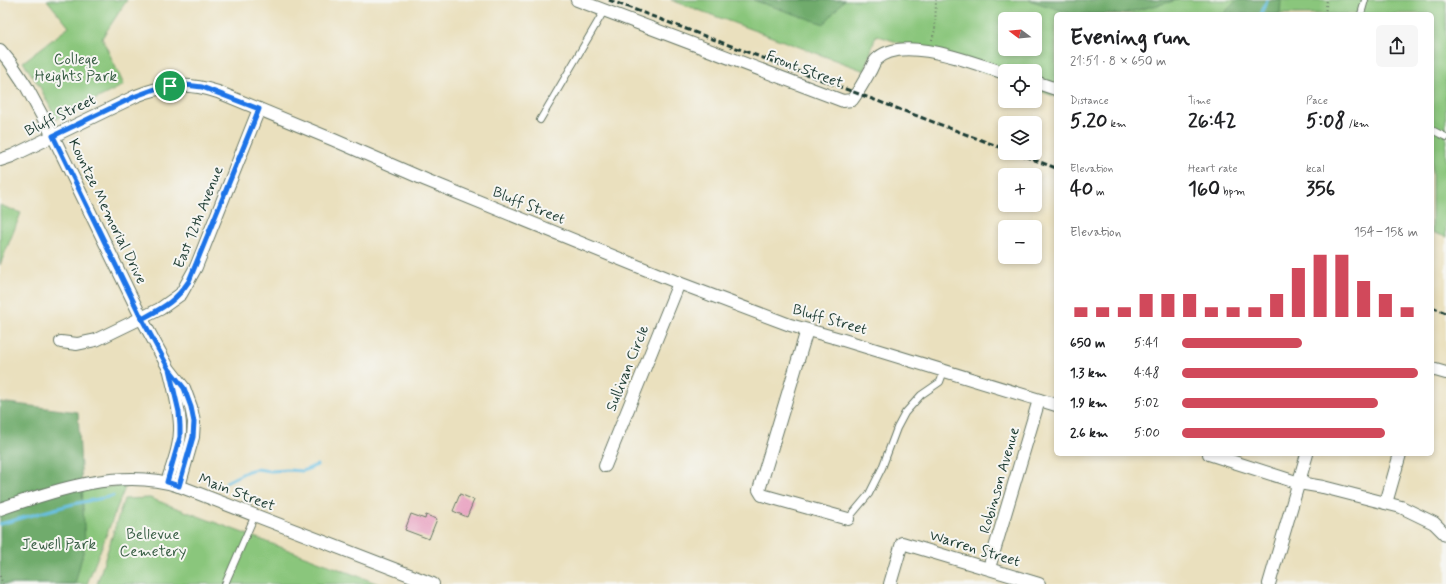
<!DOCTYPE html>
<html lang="en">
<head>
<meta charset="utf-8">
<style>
  :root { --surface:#fff; --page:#f6f6f6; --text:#202124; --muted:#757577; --accent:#d1495b }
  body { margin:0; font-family:Mynerve,sans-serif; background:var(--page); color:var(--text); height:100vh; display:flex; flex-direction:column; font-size:15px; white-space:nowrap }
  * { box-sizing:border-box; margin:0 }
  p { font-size:13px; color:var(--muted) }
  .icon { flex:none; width:22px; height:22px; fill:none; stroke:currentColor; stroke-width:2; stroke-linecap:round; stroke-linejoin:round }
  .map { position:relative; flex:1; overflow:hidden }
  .sheet { position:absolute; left:1054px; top:12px; width:380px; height:444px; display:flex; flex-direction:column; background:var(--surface); border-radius:6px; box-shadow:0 2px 6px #0003 }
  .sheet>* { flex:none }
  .needle { width:26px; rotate:286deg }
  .tools { position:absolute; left:998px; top:12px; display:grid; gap:8px }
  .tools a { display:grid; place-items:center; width:44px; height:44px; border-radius:6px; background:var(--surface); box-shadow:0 2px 6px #0003; font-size:20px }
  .pin { position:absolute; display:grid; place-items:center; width:34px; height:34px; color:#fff; margin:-17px; border:2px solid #fff; border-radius:50%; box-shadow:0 1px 4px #0007 }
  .round { display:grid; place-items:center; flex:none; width:42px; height:42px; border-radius:6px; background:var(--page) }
  .headline { display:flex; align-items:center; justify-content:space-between; height:68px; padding:0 16px }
  h1 { font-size:22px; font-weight:700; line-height:30px }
  .stats { display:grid; grid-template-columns:repeat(3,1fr); gap:6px; height:68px; padding:4px 16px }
  .stats div { display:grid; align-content:center }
  .stats b { font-size:20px; font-weight:700 }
  .stats small { font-size:11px; font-weight:400 }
  .stats p { font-size:11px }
  .chart { height:112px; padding:8px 16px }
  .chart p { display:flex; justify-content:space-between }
  .chart svg { width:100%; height:72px; margin-top:4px; stroke:var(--accent); stroke-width:6 }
  ul { padding:0 16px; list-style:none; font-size:13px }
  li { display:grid; grid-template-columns:64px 48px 1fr; align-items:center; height:30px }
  li i { height:10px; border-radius:5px; background:var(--accent) }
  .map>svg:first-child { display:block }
  .green { fill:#8ac67c; stroke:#548258; fill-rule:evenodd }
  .forest { fill:#6fab6c; stroke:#477450 }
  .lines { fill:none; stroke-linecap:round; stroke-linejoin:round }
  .stream { stroke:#65bfe3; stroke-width:3 }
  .building { fill:#e8a0c0 }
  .lane-casing { stroke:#667664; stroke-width:8 }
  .street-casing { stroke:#667664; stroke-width:14 }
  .path { stroke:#667664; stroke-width:2; stroke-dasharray:1 3; stroke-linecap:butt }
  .lane { stroke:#fff; stroke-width:6 }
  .street { stroke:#fff; stroke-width:12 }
  .rail { stroke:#1f3d34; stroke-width:3; stroke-dasharray:6 3; stroke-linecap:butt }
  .route-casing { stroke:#fff; stroke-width:8 }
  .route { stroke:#1a73e8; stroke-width:5 }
  .labels { text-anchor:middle; stroke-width:4; stroke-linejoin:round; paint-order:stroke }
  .park-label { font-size:15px; fill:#3a5f46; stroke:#f6f6f2 }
  .street-label { font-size:15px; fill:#1f3d34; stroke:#f6f6f2 }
</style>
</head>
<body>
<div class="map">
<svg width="1446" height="584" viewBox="0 0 1446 584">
  <rect width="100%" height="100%" fill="#f6f6f2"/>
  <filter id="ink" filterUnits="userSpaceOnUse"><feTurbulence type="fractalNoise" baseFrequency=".025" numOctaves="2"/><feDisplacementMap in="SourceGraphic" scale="8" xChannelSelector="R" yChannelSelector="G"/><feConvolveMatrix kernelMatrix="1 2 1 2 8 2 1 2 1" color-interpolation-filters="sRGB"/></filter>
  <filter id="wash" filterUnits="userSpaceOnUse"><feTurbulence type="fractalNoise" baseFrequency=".012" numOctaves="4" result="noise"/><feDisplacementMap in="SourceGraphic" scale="16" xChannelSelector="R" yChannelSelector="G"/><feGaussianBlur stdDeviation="0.9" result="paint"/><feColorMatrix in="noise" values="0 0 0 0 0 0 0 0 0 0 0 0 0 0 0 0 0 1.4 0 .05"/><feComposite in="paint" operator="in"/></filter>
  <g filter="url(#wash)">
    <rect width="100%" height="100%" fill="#eae0be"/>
    <g class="green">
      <polygon points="47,0 127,0 102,38 124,85 56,119 40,87 23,62 69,27"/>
      <path d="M671 0H1446V237L1432 232V14H1056V97L1035 89V71H1005V79L876 35 865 71ZM1005 19H1035V49H1005Z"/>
      <polygon points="0,205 21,213 0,265"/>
      <polygon points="126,485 87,584 0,584 15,517 90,489"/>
      <polygon points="150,498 379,584 97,584 124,499"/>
    </g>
    <g class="forest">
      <polygon points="753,0 844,0 824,24"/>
      <polygon points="1029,0 1178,0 1121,14 1072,14"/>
      <polygon points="1237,0 1281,0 1280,14 1224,14 1226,11"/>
      <polygon points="0,402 78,412 85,545 75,584 0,584"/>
    </g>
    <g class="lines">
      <g class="stream">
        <polyline points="1261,14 1267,0"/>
        <polyline points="226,482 248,471 256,469 271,471 288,470 303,471 317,465"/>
        <polyline points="0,524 73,504 113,496"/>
      </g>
    </g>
    <g id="blocks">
      <g class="building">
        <polygon points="460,494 474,500 467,517 453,511"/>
        <polygon points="411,514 425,519 426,515 437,519 429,539 405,530"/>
      </g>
    </g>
  </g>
  <g filter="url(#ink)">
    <use href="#blocks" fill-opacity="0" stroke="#667664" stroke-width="1"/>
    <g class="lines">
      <defs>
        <g id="lane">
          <polyline points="1361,14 1365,0"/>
          <polyline points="540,120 604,11"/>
          <polyline points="1432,130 1446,137"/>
          <polyline points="848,519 869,494 882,468 897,428 905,413 921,395 940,382 944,371"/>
          <polyline points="225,584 255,515"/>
        </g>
        <g id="street">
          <path d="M577 0 843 101 852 100C859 91 864 81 870 71 872 68 873 63 876 60 901 33 975 64 1005 73"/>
          <polyline points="0,50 10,62 26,86 53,136 142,319 169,369 184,388 191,407 194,422 193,437 179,486"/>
          <polyline points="1035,82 1056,89"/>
          <path d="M0 160 12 156 136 96C166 84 187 82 218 92L334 140 426 180 679 283 790 325 840 339 1056 405"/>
          <polyline points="807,330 759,490 762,495 848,519"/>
          <polyline points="61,342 77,344 96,340 160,309 181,294 196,267 259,109"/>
          <polyline points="1432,369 1446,373"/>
          <polyline points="1209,454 1299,483 1323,487 1401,507 1434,523 1446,535"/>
          <polyline points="605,466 679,283"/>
          <path d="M167 482C173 464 181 444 180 425 179 407 174 389 170 372"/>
          <polyline points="1386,503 1400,454"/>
          <path d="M0 509C55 490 122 467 179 486L433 584"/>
          <polyline points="989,568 1039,400"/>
          <polyline points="890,584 902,543 1039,584"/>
          <polyline points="1269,584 1307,454"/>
        </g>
      </defs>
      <use href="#lane" class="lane-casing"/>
      <use href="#street" class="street-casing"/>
      <g class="path">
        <polyline points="1325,14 1327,0"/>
        <polyline points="932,40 935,30 936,0"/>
        <polyline points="0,576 3,584"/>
      </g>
      <use href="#lane" class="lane"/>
      <use href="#street" class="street"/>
      <g class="rail">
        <polyline points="609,0 1005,149"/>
        <polyline points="1016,153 1056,168"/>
        <polyline points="1432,307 1446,313"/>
      </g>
    </g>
  </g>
  <g class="lines" filter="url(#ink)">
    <defs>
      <path id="route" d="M170 86 155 89 136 96 53 136 142 319 169 369 184 388 191 407 194 422 193 437 179 486 167 482 180 437V426L179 412 169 369 142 319C164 307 175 302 189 281L259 109 202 87 186 85 170 86"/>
    </defs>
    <use href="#route" class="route-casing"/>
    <use href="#route" class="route"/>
  </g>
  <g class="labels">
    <g class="park-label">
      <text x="76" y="64">College<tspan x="76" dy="17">Heights Park</tspan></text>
      <text x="153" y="539">Bellevue<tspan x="153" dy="17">Cemetery</tspan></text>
      <text x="59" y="549">Jewell Park</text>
    </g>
    <g class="street-label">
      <text transform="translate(805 69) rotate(21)" y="5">Front Street</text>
      <text transform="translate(60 115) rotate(-26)" y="5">Bluff Street</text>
      <text transform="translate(529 205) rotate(22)" y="5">Bluff Street</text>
      <text transform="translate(108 211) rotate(64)" y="5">Kountze Memorial Drive</text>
      <text transform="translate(198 217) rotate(-68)" y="5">East 12th Avenue</text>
      <text transform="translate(830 319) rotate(16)" y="5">Bluff Street</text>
      <text transform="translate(627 368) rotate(-68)" y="5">Sullivan Circle</text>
      <text transform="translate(999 480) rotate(-74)" y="5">Robinson Avenue</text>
      <text transform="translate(237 492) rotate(21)" y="5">Main Street</text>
      <text transform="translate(975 548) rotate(17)" y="5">Warren Street</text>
    </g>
  </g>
</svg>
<div class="tools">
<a><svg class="needle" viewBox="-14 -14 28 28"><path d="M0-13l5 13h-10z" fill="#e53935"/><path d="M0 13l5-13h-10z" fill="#757577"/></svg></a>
<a><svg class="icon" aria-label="locate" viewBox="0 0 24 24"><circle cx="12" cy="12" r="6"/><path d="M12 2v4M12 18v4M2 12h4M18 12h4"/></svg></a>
<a><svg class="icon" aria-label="layers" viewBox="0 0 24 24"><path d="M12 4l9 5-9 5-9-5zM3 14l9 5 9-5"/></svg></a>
<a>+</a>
<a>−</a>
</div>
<div class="pin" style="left:170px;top:86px;background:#1e9e55"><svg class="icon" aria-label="arrive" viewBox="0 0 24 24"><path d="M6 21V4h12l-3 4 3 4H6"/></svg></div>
<section class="sheet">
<div class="headline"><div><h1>Evening run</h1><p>21:51 · 8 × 650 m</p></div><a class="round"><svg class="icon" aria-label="share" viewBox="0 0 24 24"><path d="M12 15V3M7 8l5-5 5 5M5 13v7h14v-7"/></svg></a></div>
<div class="stats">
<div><p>Distance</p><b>5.20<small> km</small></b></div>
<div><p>Time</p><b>26:42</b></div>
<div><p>Pace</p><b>5:08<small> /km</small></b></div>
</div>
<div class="stats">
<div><p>Elevation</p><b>40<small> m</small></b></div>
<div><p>Heart rate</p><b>160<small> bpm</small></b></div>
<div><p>kcal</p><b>356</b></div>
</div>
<div class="chart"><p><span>Elevation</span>154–158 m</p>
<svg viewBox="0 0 160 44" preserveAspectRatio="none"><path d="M5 44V38M15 44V38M25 44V38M35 44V30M45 44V30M55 44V30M65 44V38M75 44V38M85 44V38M95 44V30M105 44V14M115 44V6M125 44V6M135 44V22M145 44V30M155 44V38"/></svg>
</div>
<ul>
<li><b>650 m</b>5:41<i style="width:51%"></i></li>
<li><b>1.3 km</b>4:48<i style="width:100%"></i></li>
<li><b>1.9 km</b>5:02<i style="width:83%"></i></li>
<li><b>2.6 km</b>5:00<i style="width:86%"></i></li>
</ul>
</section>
</div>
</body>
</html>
